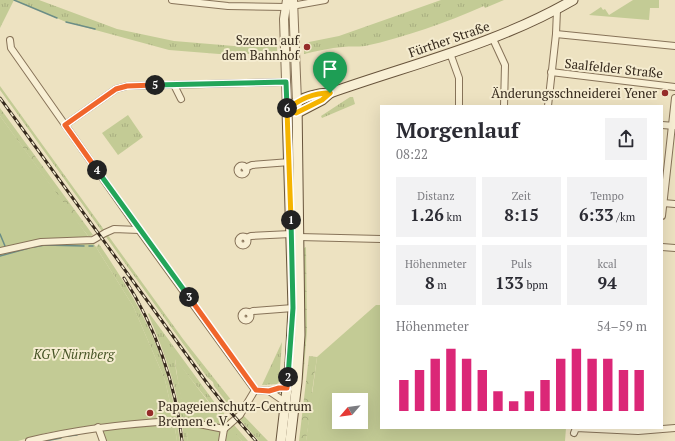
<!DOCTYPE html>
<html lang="de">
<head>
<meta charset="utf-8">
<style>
  :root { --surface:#fff; --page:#f2f2f3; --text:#2b2b33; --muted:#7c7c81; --accent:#db2777 }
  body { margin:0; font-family:"PT Serif",serif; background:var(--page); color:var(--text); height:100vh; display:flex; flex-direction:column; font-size:15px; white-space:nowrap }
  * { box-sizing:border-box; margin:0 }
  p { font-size:13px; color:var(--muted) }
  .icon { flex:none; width:22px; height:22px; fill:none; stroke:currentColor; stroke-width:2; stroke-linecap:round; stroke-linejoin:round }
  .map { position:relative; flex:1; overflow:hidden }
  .details { position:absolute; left:380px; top:105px; width:283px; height:324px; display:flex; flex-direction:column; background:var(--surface); border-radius:0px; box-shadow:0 4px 16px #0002 }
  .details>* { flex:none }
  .needle { width:26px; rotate:242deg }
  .controls { position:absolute; left:332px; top:393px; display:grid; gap:8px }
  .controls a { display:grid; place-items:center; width:36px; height:36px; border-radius:0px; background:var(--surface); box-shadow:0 4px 16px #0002; font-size:20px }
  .pin { position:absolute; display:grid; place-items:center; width:34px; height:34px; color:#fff; margin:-41px -17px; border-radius:50% 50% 50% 0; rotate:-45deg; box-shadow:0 0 4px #0007 }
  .pin .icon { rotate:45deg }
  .km { position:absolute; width:20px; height:20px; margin:-10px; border-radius:50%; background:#222; color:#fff; font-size:11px; line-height:20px; text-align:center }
  .round { display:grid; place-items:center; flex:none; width:42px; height:42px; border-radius:0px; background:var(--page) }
  .head { display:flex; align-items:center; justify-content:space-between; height:68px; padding:0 16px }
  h1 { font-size:22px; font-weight:700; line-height:30px }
  .metrics { display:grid; grid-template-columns:repeat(3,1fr); gap:6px; height:68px; padding:4px 16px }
  .metrics div { display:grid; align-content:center; border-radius:0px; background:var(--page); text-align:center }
  .metrics b { font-size:17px; font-weight:700 }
  .metrics small { font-size:11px; font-weight:400 }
  .metrics p { font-size:11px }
  .chart { height:112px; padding:8px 16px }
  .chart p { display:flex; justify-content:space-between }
  .chart svg { width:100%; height:72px; margin-top:4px; stroke:var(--accent); stroke-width:6 }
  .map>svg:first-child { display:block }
  .grass { fill:url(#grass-tufts) }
  .forest { fill:url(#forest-crowns) }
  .garden { fill:#c3cb95; fill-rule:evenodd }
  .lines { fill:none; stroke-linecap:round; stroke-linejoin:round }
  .stream { stroke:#6b8d86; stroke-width:1.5 }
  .minor-casing { stroke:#877359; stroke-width:8 }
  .tertiary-casing { stroke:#877359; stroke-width:10 }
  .secondary-casing { stroke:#68543c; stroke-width:11 }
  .minor { stroke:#f8efd4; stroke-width:6 }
  .tertiary { stroke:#f8efd4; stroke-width:8 }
  .secondary { stroke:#f8efd4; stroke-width:9 }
  .rail-casing { stroke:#362a1d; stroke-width:3 }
  .rail { stroke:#f5ecd0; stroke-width:1.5; stroke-dasharray:4.5; stroke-linecap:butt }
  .split-1-casing { stroke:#fff; stroke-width:8 }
  .split-2-casing { stroke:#fff; stroke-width:8 }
  .split-3-casing { stroke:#fff; stroke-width:8 }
  .split-4-casing { stroke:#fff; stroke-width:8 }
  .split-5-casing { stroke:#fff; stroke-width:8 }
  .split-6-casing { stroke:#fff; stroke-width:8 }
  .split-7-casing { stroke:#fff; stroke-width:8 }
  .split-1 { stroke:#f5b400; stroke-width:5 }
  .split-2 { stroke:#22a559; stroke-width:5 }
  .split-3 { stroke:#f0652b; stroke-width:5 }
  .split-4 { stroke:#22a559; stroke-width:5 }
  .split-5 { stroke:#f0652b; stroke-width:5 }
  .split-6 { stroke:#22a559; stroke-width:5 }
  .split-7 { stroke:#f5b400; stroke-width:5 }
  .poi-dot { fill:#952c29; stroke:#f5ecd0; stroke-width:1.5 }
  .labels { text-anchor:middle; stroke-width:4; stroke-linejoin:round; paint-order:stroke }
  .street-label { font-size:13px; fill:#362a1d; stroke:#f5ecd0 }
  .poi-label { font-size:13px; fill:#362a1d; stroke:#f5ecd0; text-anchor:end }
  .park-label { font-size:13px; font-style:italic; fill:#455324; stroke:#f5ecd0 }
</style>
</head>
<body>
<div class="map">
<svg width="675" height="441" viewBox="0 0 675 441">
  <defs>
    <pattern id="grass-tufts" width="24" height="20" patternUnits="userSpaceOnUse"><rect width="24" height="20" fill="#c3cb95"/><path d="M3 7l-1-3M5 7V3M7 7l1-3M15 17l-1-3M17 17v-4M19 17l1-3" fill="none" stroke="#a8ae80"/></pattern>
    <pattern id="forest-crowns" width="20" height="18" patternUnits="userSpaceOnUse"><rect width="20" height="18" fill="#c3cb95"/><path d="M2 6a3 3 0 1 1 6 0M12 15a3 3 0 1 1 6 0" fill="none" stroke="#a8ae80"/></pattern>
  </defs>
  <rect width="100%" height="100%" fill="#ede2c1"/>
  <g class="grass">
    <polygon points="0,0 39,0 117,29 174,41 234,46 277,44 277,54 219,54 169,50 66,22 14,0 0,28"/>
    <path d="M441 0H504L485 8 484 6C445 23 406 37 365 46 358 47 350 46 343 47 330 48 317 51 304 54V43L339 36Z"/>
    <polygon points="0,86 183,339 243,415 268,441 259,441 235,414 235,413 214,386 213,382 207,377 0,90"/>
    <polygon points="350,97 353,97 355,104 322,118 321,116"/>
    <polygon points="128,115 143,137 118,155 102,133"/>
    <path d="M99 244C129 288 157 334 170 387 174 404 177 423 180 441H177L173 416 165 380 133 306 96 247Z"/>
    <path d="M149 313 215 403 248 441H242L233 432 175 359 176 371 186 418 188 441H184C180 396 166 355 148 314Z"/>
    <polygon points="282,342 279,382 277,384 262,385"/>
  </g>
  <g class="forest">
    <polygon points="0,108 93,235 89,237 77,222 0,116"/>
    <polygon points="306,247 307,331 303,380 300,379 301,365 303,364 305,331 304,260 303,257 304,248"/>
    <polygon points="309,356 317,357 312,392 313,393 306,441 299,441"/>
  </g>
  <g class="garden">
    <polygon points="633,0 659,0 659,8 650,8 649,20 589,15 601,7 603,10 605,9 609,15"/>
    <polygon points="0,116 96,247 133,306 165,380 173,416 177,441 105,441 100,424 46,433 18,441 0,441"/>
    <path d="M376 305H381V428H566L565 441H306L317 357ZM339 400H361V422H339Z"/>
    <path d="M175 358 216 412 242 441H188C186 413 177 386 175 358Z"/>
  </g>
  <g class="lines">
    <g class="stream">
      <polyline points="14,0 57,18"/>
      <polyline points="66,22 95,29"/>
      <polyline points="0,234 5,246"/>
      <polyline points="89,246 93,246"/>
      <polyline points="34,247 45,245 84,246"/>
      <polyline points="0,256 29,248"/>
      <polyline points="68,436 77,435"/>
      <polyline points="45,441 61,438"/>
    </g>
    <defs>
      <g id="minor">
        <polyline points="172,0 228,6 286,7 325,0"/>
        <polyline points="556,34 675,46"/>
        <polyline points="493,39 505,65 504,106"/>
        <polyline points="10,40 11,48 139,230 255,390"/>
        <polyline points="450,53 459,78 459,106"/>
        <polyline points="551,72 675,87"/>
        <polyline points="174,85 181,99"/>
        <polyline points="548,106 556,34 557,10"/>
        <polyline points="65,125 116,89 127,86 286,82"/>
        <polyline points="662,125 675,126"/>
        <circle cx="242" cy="170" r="4.5"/>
        <polyline points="245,168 252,165 290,162"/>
        <polyline points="663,203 675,204"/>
        <polyline points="662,216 675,98"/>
        <circle cx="243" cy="241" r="4.5"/>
        <polyline points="299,237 381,239"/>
        <polyline points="246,238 251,236 291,234"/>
        <polyline points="662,247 675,248"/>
        <polyline points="0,251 41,242 93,240 105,233 114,229 139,230"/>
        <circle cx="246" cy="316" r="4.5"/>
        <polyline points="249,313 253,311 293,308"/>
        <path d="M255 390C260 390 265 391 269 391 277 390 282 386 289 389"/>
        <polyline points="269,391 285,402"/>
        <polyline points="98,427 103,441"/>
        <polyline points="224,429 240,415 255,390"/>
        <polyline points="574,433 576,428 638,431 675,428"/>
        <path d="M29 441C77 429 124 424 173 421H184L224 429"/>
        <polyline points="222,441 224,429"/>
      </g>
      <g id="tertiary">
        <polyline points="287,0 284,19 287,110"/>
        <polyline points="293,0 297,102"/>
      </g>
      <g id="secondary">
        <path d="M293 105C302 97 318 93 330 93 412 64 497 44 573 0"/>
        <polyline points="292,111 297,113 322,100 330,93"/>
        <polyline points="281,441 290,363 293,308 287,110"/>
        <polyline points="290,441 297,382 300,335 297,102"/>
      </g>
    </defs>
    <use href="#minor" class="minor-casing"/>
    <use href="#tertiary" class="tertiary-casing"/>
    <use href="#secondary" class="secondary-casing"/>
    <use href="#minor" class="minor"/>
    <use href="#tertiary" class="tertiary"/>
    <use href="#secondary" class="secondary"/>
    <defs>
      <g id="rail">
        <polyline points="0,98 207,383 227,408 256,441"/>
        <path d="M124 278C155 326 176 384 182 441"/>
      </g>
    </defs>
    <use href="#rail" class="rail-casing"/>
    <use href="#rail" class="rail"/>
  </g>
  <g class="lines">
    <defs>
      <path id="split-1" d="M291 220 287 110C299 99 314 93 330 93"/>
      <polyline id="split-2" points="288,377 293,308 291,220"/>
      <polyline id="split-3" points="189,297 256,390 269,391 279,388 287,388 288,377"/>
      <polyline id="split-4" points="97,170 189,297"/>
      <polyline id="split-5" points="97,170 65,125 116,89 127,86 155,85"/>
      <polyline id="split-6" points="155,85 286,82 287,108"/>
      <polyline id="split-7" points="287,108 287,110 296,113 322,100 330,93"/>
    </defs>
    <use href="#split-1" class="split-1-casing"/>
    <use href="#split-2" class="split-2-casing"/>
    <use href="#split-3" class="split-3-casing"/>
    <use href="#split-4" class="split-4-casing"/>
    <use href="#split-5" class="split-5-casing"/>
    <use href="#split-6" class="split-6-casing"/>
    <use href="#split-7" class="split-7-casing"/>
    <use href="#split-1" class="split-1"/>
    <use href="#split-2" class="split-2"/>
    <use href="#split-3" class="split-3"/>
    <use href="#split-4" class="split-4"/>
    <use href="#split-5" class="split-5"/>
    <use href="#split-6" class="split-6"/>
    <use href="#split-7" class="split-7"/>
  </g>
  <g class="poi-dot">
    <circle cx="307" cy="47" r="4"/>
    <circle cx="665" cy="93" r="4"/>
    <circle cx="150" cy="413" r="4"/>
  </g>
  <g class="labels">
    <g class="street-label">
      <text transform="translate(449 39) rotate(-19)" y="5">Fürther Straße</text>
      <text transform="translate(614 68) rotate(6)" y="5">Saalfelder Straße</text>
    </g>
    <g class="poi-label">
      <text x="299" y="45">Szenen auf<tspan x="299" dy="15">dem Bahnhof</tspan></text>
      <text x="657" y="98">Änderungsschneiderei Yener</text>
      <text x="158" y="411" text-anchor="start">Papageienschutz-Centrum<tspan x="158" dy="15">Bremen e. V.</tspan></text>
    </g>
    <g class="park-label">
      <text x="74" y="359">KGV Nürnberg</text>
    </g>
  </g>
</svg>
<div class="controls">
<a><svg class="needle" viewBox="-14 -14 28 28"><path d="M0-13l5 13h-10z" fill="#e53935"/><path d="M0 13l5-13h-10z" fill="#7c7c81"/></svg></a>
</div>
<div class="pin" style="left:330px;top:93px;background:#1e9e55"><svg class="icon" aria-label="arrive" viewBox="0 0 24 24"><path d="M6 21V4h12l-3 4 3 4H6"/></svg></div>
<b class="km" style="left:291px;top:220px">1</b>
<b class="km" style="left:288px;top:377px">2</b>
<b class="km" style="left:189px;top:297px">3</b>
<b class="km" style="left:97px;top:170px">4</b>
<b class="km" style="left:155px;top:85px">5</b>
<b class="km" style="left:287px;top:108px">6</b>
<section class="details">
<div class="head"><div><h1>Morgenlauf</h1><p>08:22</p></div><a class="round"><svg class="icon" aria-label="share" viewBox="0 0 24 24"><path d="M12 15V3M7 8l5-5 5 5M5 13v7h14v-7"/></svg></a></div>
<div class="metrics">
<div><p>Distanz</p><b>1.26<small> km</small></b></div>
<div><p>Zeit</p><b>8:15</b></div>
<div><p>Tempo</p><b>6:33<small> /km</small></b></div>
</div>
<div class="metrics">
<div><p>Höhenmeter</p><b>8<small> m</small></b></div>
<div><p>Puls</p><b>133<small> bpm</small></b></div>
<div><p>kcal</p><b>94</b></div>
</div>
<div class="chart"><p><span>Höhenmeter</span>54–59 m</p>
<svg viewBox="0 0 160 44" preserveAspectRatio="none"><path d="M5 44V25M15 44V19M25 44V12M35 44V6M45 44V12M55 44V19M65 44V32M75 44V38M85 44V32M95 44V25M105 44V12M115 44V6M125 44V12M135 44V12M145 44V19M155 44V19"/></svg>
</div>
</section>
</div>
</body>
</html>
